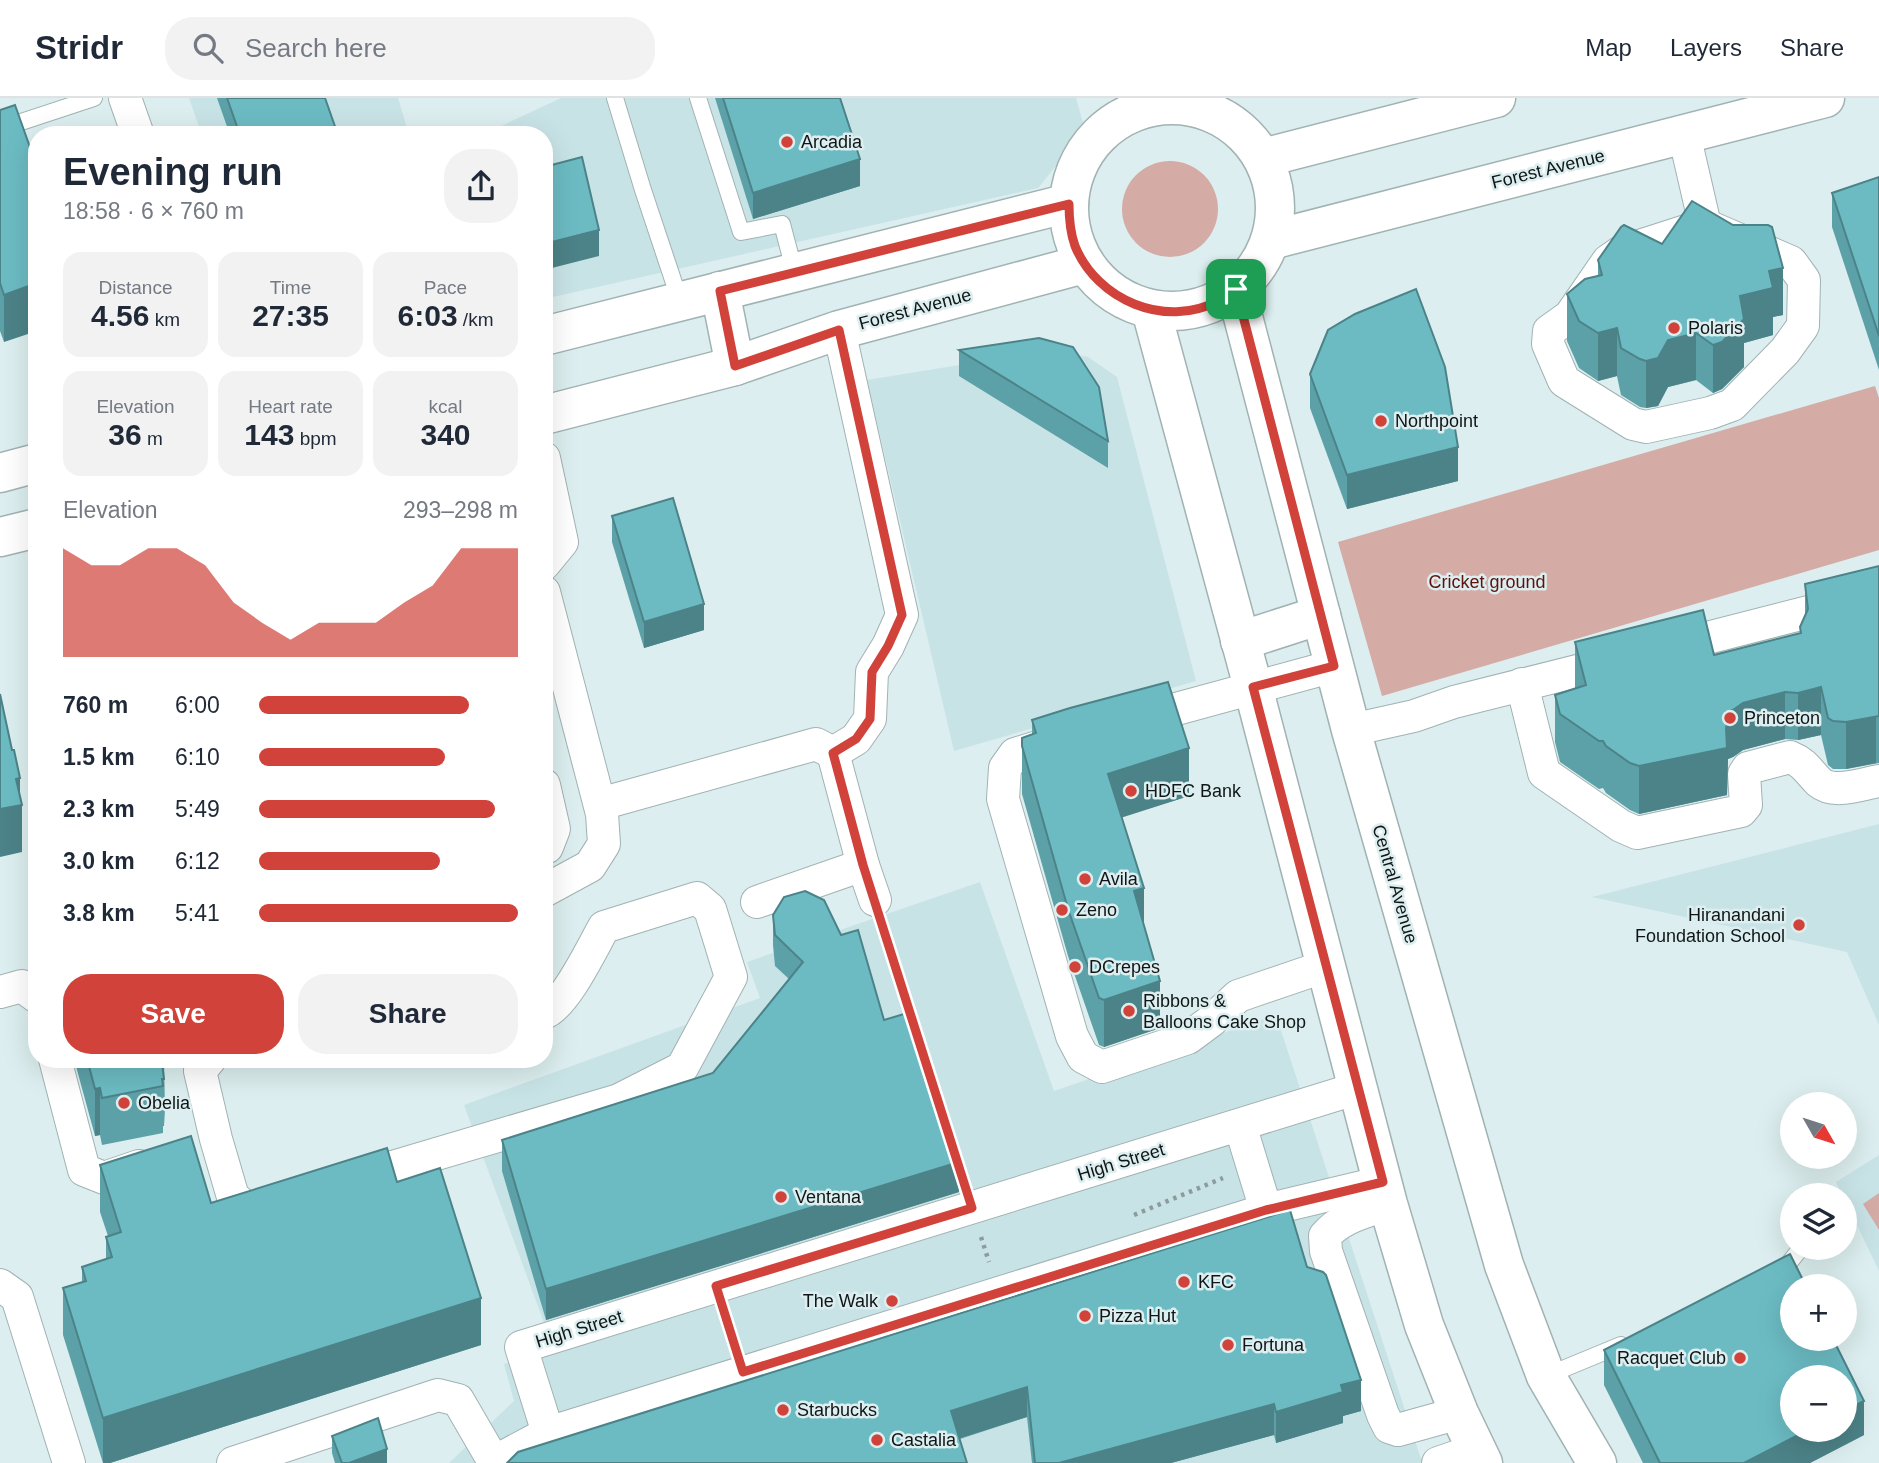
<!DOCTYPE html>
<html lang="en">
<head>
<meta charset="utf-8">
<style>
  :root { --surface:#fff; --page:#f2f2f3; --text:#1f2937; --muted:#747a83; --line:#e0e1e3; --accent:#d1433a }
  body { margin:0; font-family:Arial,sans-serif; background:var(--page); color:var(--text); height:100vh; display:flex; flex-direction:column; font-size:26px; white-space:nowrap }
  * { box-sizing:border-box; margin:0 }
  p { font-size:23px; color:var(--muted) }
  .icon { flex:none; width:38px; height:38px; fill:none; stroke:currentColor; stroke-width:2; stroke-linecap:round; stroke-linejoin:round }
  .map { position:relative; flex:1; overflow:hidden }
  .drawer { position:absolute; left:28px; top:28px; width:525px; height:942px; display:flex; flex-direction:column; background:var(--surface); border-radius:28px; box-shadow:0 7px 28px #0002 }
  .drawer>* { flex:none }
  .needle { width:46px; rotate:129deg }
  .controls { position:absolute; left:1780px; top:994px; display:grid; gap:14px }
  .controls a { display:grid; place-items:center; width:77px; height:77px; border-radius:50%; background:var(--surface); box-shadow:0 7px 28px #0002; font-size:35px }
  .pin { position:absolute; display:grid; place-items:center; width:60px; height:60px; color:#fff; margin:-30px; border-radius:14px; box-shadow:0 4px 10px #0006 }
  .round { display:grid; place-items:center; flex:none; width:74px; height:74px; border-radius:28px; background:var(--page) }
  .summary { display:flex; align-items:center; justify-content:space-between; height:119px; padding:0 35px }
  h1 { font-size:38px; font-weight:700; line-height:52px }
  .figures { display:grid; grid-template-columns:repeat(3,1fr); gap:10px; height:119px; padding:7px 35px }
  .figures div { display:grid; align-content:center; border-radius:18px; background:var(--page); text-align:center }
  .figures b { font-size:30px; font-weight:700 }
  .figures small { font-size:19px; font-weight:400 }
  .figures p { font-size:19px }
  .chart { height:196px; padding:14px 35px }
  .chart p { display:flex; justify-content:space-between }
  .chart svg { width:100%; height:126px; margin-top:7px; fill:var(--accent); opacity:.7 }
  .button { display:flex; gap:14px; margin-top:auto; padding:14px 35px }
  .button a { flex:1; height:80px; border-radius:28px; background:var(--accent); color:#fff; font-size:28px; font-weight:700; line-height:80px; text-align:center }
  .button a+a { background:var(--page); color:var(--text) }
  ul { padding:0 35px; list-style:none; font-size:23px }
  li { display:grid; grid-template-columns:112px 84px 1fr; align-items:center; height:52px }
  li i { height:18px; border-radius:9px; background:var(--accent) }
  header { display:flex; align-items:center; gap:42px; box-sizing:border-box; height:98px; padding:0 35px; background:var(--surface); border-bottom:2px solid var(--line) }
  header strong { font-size:33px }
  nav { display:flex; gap:38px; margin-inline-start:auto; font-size:24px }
  .search { width:490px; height:63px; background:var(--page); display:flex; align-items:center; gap:18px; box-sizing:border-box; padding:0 24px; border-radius:28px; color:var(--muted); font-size:26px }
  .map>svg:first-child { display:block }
  .built { fill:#c8e3e6 }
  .green { fill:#d4aba5 }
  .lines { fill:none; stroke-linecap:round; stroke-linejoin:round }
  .lane-casing { stroke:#a1b2b3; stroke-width:18 }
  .street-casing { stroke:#a1b2b3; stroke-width:34 }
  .secondary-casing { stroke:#a1b2b3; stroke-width:41 }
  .path { stroke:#8e9b9c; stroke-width:4.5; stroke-dasharray:3.5 5; stroke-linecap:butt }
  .lane { stroke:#fff; stroke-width:16 }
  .street { stroke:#fff; stroke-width:32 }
  .secondary { stroke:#fff; stroke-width:38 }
  .wall { fill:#5da1a8 }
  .shaded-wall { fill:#4c8388 }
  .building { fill:#6cbbc3; stroke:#4c8388; stroke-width:2 }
  .route-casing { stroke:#fff; stroke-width:14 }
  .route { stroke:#d1433a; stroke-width:9 }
  .poi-dot { fill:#d1433a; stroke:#dceeef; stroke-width:2.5 }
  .labels { text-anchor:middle; stroke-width:5; stroke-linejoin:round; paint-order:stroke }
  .poi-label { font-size:18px; fill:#101617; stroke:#dceeef; text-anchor:start }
  .street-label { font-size:18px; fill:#101617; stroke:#dceeef }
  .park-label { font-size:18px; fill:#5e120f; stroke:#dceeef }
</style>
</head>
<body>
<header>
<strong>Stridr</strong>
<div class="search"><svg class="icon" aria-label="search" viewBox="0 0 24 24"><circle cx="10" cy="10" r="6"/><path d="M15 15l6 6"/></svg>Search here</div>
<nav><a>Map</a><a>Layers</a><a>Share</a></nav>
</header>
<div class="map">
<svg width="1879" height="1365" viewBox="0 0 1879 1365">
  <rect width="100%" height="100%" fill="#dceeef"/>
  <g class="built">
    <polygon points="189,0 398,0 409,37 202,37"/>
    <polygon points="561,0 1076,0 1085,32 1038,90 544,201 544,37 482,37"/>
    <polygon points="1052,252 1088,259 1117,279 1196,583 954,653 867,282"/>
    <polygon points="1879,726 1879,927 1847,854 1592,799"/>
    <polygon points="980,784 1054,993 1276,917 1422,1364 1419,1365 449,1365 514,1303 504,1266 554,1252 464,1007 760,900 747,864"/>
    <polygon points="1879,1057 1879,1173 1845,1102 1844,1097 1842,1097 1836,1084"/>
  </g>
  <g class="green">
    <circle cx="1170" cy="111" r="48"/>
    <polygon points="1875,288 1879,300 1879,452 1382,598 1338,444"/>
    <polygon points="1879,1095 1879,1132 1863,1106"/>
  </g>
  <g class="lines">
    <defs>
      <g id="lane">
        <polyline points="615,0 643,92 680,203"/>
        <polyline points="698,0 741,134 782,126 795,175"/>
        <polyline points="0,31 94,0"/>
        <polyline points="1781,1175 1801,1150"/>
        <polyline points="1546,1278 1621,1247"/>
      </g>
      <g id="street">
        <polyline points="125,0 138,37"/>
        <polyline points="1684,36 1705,127 1791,164 1804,182 1803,228 1785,253 1732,307 1710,315 1646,329 1633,326 1564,283 1548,246 1549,233 1570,218 1608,163 1621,154 1705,127"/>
        <polyline points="544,360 562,444 544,466"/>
        <polyline points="544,494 602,716 604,746 590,768 544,793"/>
        <polyline points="1668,550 1879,496"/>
        <path d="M1522 586 1544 675 1621 728 1637 735 1741 713 1746 707 1744 676 1748 670 1790 659C1805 665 1808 673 1819 684 1834 697 1862 686 1879 683"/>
        <polyline points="1136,622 1334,568"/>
        <polyline points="1351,632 1414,618 1454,604 1617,563"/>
        <polyline points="1063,641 1015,656 1005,670 1003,701 1072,938 1083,959 1102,969 1188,940 1211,923 1238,898 1326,868"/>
        <polyline points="833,655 856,641 870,621 872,574 888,548 902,517 839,232"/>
        <polyline points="544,687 554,731 547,749 544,750"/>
        <polyline points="600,706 816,646 833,655 863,767 875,802"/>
        <polyline points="757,804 863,767"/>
        <polyline points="0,894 22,888 37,899"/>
        <polyline points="55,961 84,1072 104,1080 139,1068"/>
        <polyline points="210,961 200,973 216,1041 233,1099 249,1112 269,1106"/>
        <polyline points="1240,1027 1266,1112 548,1335 521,1249 1358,990"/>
        <path d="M352 1081 619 1002 682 970 731 879 710 811 697 800 604 829C593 848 565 908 544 915"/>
        <path d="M1388 1106C1366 1114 1341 1119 1325 1138L1326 1153 1383 1317 1389 1329 1398 1332 1459 1315"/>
        <polyline points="1266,1112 1383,1084"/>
        <polyline points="0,1187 17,1199 69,1365"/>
        <polyline points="233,1365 438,1297 458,1302 494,1364"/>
        <polyline points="492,1365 548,1335"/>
        <polyline points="1438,1365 1476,1352"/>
      </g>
      <g id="secondary">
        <circle cx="1172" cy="110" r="103"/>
        <polyline points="1263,60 1496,0"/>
        <polyline points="1271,142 1825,0"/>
        <polyline points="1236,192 1351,632 1504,1167 1546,1278 1597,1365"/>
        <polyline points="720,193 735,268"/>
        <polyline points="1151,212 1253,589 1388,1106 1424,1227 1459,1315 1483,1365"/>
        <polyline points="544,238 1069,105"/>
        <polyline points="544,317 735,268 839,232 1084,166"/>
        <polyline points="0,375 37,365"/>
        <polyline points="0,439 37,430"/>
        <polyline points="1240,543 1321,517"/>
      </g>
    </defs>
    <use href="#lane" class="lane-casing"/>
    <use href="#street" class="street-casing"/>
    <use href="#secondary" class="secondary-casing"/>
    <g class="path">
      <polyline points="884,832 912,920"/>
      <polyline points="957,1062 963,1080"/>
      <polyline points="1134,1117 1223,1080"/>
      <polyline points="981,1139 989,1164"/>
      <polyline points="725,1218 733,1243"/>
    </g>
    <use href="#lane" class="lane"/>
    <use href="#street" class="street"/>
    <use href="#secondary" class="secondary"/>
  </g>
  <g class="wall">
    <polygon points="217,0 325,0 338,37 230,37"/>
    <polygon points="715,0 840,0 860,88 753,121"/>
    <polygon points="15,7 4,244 0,233 0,12"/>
    <polygon points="1879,79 1879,272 1832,129 1832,95"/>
    <polygon points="1662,146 1783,217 1773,219 1773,237 1744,245 1744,269 1722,291 1713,295 1696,282 1668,289 1658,308 1646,310 1640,309 1621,297 1617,278 1598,283 1579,270 1567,243 1567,196 1598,177 1598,162"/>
    <polygon points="959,252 1108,343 1108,370 959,278"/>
    <polygon points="1310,276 1458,383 1347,411 1310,310"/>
    <polygon points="612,418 704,532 644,550 612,444"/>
    <polygon points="1879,468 1879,665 1846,671 1833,671 1828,667 1821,637 1798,642 1785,641 1743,652 1733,659 1728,661 1727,697 1639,716 1630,712 1606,695 1603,690 1599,691 1560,664 1555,644 1555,597 1575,591 1575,544 1714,557 1800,535 1800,529 1805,518 1805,486"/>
    <polygon points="1032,622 1189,698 1121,719 1144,827 1160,930 1104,949 1099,947 1068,858 1022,696 1022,648 1032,636"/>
    <polygon points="773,817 884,922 959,1094 546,1222 502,1073 502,1042 713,975 789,881 775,868 773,847"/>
    <polygon points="74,961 164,961 165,1012 164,1028 163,1028 163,1035 102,1047 100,1037 95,1038"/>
    <polygon points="100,1067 211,1105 397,1084 481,1247 110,1365 103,1365 63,1237 63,1190 82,1184 82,1169 106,1161 106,1139 108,1138 100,1114"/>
    <polygon points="1307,1169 1361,1313 1343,1318 1343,1325 1276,1345 1274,1337 1171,1365 1032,1365 1027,1319 960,1341 507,1365"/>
    <polygon points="1604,1252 1864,1337 1810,1365 1643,1365 1604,1287"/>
    <polygon points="332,1338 387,1365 335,1365 332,1355"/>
  </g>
  <g class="shaded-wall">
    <polygon points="860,61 860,88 753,121 753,95"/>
    <polygon points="599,132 599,158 544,172 544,146"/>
    <polygon points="1783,170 1783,217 1773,219 1773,237 1744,245 1744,269 1722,291 1713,295 1713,247 1740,198 1769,173"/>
    <polygon points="37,185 37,233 4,244 4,197"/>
    <polygon points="1617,230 1617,278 1598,283 1598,235"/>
    <polygon points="1696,235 1696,282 1668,289 1658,308 1646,310 1646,263 1668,242"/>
    <polygon points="1458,349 1458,383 1347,411 1347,377"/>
    <polygon points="704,506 704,532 644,550 644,524"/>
    <polygon points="1821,589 1821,637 1798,642 1798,595"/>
    <polygon points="1785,594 1785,641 1743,652 1733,659 1728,661 1727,697 1639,716 1639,668 1726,614 1743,605"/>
    <polygon points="1876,618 1876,665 1846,671 1846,624"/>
    <polygon points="1189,650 1189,698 1108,724 1108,676"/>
    <polygon points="20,680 20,707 22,707 22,754 0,759 0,711 16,681"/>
    <polygon points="1144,790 1144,837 1134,793"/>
    <polygon points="1160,883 1160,930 1104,949 1104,902"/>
    <polygon points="100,990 100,1037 95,1038 95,991"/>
    <polygon points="959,1064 959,1094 546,1222 546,1191"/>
    <polygon points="481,1200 481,1247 110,1365 103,1365 103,1320"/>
    <polygon points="1361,1282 1361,1313 1343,1318 1343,1325 1276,1345 1276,1314 1341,1287"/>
    <polygon points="1027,1289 1027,1319 951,1343 951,1313"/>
    <polygon points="1864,1303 1864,1337 1810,1365 1744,1365 1808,1332 1844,1332 1844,1313"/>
    <polygon points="1274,1306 1274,1337 1171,1365 1059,1365"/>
    <polygon points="387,1351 387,1365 349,1365"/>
  </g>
  <g class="building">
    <polygon points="227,0 325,0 338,37 240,37"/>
    <polygon points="723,0 840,0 860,61 753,95"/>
    <polygon points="15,7 37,69 37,185 4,197 0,185 0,12"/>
    <polygon points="582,59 599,132 544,146 544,69"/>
    <polygon points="1879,79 1879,238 1832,95"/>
    <polygon points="1692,103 1733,127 1768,127 1772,129 1783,170 1769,173 1773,190 1740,198 1744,221 1722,244 1713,247 1696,235 1668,242 1658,260 1646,263 1640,261 1621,250 1617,230 1598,235 1579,223 1567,196 1585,181 1602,177 1598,162 1621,129 1624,127 1662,146"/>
    <polygon points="1416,191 1445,269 1458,349 1347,377 1310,276 1328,232 1355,216"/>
    <polygon points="1039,240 1073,249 1099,289 1108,343 959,252"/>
    <polygon points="673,400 704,506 644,524 612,418"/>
    <polygon points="1879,468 1879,618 1846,624 1833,623 1828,620 1821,589 1798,595 1785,594 1743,605 1733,612 1726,614 1728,621 1726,630 1727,650 1639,668 1630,665 1606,648 1603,643 1599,643 1560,616 1555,597 1586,587 1575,544 1703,512 1714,557 1801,535 1800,529 1808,511 1805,486"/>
    <polygon points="1168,584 1189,650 1108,676 1144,790 1134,793 1160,883 1104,902 1099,900 1068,811 1022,648 1022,640 1036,635 1032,622 1070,610"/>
    <polygon points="0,596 12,652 14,652 20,680 16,681 22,707 0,711"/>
    <polygon points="805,793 824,802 841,837 858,832 884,922 914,913 959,1064 546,1191 502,1042 713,975 803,864 775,837 773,817 784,799"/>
    <polygon points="87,961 164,961 165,965 162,965 164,981 162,981 163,988 102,1000 100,990 95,991"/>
    <polygon points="191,1038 211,1105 387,1050 397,1084 440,1070 481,1200 103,1320 63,1190 86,1183 82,1169 112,1159 106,1139 121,1134 100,1067"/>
    <polygon points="1290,1112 1307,1169 1323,1174 1326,1177 1361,1282 1341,1287 1343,1294 1276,1314 1274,1306 1059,1365 1035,1365 1027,1289 951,1313 967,1365 507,1365 518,1354"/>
    <polygon points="1790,1156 1806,1188 1792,1188 1792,1241 1833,1241 1864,1303 1844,1313 1844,1279 1792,1279 1792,1332 1808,1332 1744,1365 1660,1365 1604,1252"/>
    <polygon points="378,1320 387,1351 349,1365 342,1365 332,1338"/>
  </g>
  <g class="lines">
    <defs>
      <path id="route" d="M1069 106C1069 120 1070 134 1075 148 1097 202 1165 231 1218 203 1224 200 1230 195 1236 191L1334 568 1253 589 1383 1084 1266 1112 743 1274 716 1188 972 1110 863 767 833 655 856 641 870 621 872 574 888 548 902 517 839 232 735 268 720 193Z"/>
    </defs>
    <use href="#route" class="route-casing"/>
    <use href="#route" class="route"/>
  </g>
  <g class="poi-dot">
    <circle cx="787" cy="44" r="7"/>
    <circle cx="1674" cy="230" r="7"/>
    <circle cx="1381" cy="323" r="7"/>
    <circle cx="1730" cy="620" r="7"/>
    <circle cx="1131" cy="693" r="7"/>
    <circle cx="1085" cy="781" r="7"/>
    <circle cx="1062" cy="812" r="7"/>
    <circle cx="1799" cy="827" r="7"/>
    <circle cx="1075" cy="869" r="7"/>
    <circle cx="1129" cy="913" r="7"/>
    <circle cx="124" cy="1005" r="7"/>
    <circle cx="781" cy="1099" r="7"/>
    <circle cx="1184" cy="1184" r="7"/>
    <circle cx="892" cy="1203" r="7"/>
    <circle cx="1085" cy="1218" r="7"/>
    <circle cx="1228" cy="1247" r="7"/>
    <circle cx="1740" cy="1260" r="7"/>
    <circle cx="783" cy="1312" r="7"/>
    <circle cx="877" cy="1342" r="7"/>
  </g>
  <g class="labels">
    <g class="poi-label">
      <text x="801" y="50">Arcadia</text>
      <text x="1688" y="236">Polaris</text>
      <text x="1395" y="329">Northpoint</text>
      <text x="1744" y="626">Princeton</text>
      <text x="1145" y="699">HDFC Bank</text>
      <text x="1099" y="787">Avila</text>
      <text x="1076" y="818">Zeno</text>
      <text x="1785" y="823" text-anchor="end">Hiranandani<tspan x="1785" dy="21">Foundation School</tspan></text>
      <text x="1089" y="875">DCrepes</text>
      <text x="1143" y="909">Ribbons &amp;<tspan x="1143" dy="21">Balloons Cake Shop</tspan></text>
      <text x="138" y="1011">Obelia</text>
      <text x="795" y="1105">Ventana</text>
      <text x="1198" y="1190">KFC</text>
      <text x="878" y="1209" text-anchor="end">The Walk</text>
      <text x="1099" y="1224">Pizza Hut</text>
      <text x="1242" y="1253">Fortuna</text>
      <text x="1726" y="1266" text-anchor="end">Racquet Club</text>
      <text x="797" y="1318">Starbucks</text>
      <text x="891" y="1348">Castalia</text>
    </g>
    <g class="street-label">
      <text transform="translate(1548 71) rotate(-14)" y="6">Forest Avenue</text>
      <text transform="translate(915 211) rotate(-15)" y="6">Forest Avenue</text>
      <text transform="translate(1395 786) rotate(74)" y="6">Central Avenue</text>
      <text transform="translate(1121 1064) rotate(-17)" y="6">High Street</text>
      <text transform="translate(579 1231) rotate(-17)" y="6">High Street</text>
    </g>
    <g class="park-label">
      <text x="1487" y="490">Cricket ground</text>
    </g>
  </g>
</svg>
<div class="controls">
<a><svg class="needle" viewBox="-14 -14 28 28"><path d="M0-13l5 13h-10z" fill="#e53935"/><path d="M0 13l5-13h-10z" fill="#747a83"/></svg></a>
<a><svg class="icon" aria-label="layers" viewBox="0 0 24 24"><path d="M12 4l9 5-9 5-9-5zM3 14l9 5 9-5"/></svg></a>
<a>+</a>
<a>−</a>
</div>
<div class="pin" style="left:1236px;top:191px;background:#1e9e55"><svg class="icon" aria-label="arrive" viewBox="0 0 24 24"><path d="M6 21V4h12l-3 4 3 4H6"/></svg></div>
<section class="drawer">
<div class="summary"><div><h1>Evening run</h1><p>18:58 · 6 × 760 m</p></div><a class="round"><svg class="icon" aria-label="share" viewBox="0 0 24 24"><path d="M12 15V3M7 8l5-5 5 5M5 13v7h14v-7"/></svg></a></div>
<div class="figures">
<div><p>Distance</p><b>4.56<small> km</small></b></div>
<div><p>Time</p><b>27:35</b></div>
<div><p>Pace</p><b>6:03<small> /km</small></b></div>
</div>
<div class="figures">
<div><p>Elevation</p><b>36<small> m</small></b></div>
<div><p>Heart rate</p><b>143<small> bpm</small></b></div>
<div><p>kcal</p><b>340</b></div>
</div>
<div class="chart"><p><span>Elevation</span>293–298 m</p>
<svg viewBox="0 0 160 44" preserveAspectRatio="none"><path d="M0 44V6L10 12L20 12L30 6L40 6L50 12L60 25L70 32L80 38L90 32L100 32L110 32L120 25L130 19L140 6L150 6L160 6V44z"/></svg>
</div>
<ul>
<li><b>760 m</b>6:00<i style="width:81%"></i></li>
<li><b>1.5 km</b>6:10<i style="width:72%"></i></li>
<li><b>2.3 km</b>5:49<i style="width:91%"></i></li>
<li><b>3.0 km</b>6:12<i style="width:70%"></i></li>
<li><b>3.8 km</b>5:41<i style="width:100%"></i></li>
</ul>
<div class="button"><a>Save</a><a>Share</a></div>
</section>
</div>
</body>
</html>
